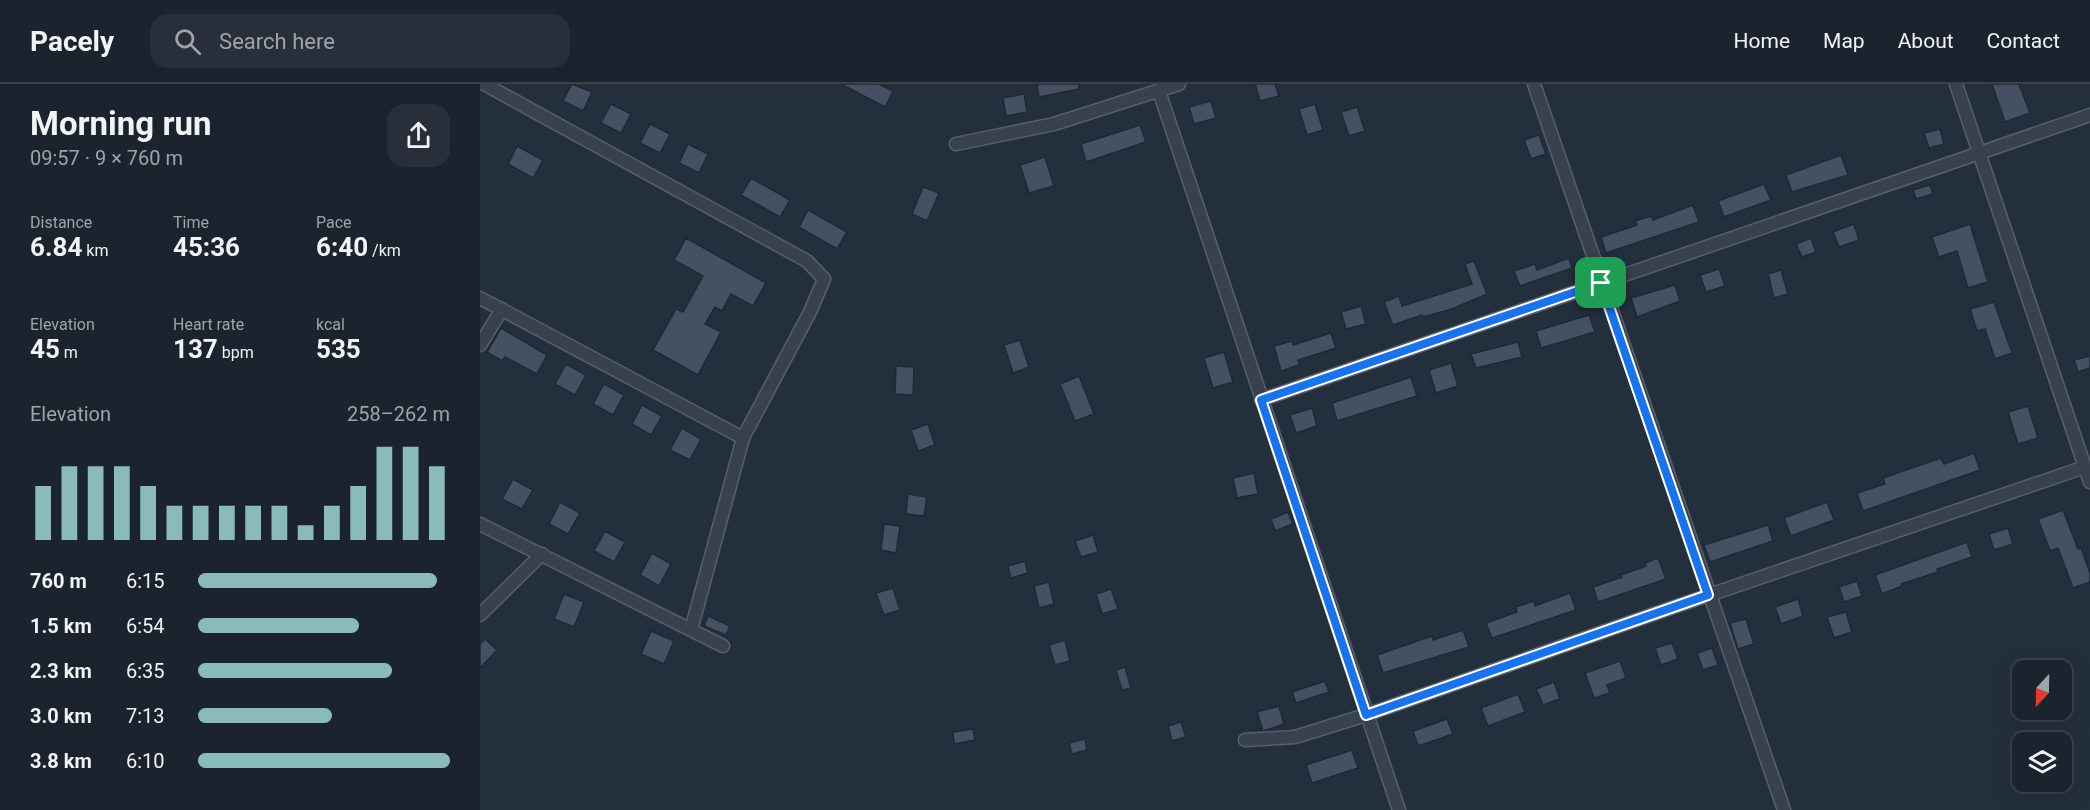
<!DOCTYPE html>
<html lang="en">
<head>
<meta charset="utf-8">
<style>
  :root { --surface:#1b232e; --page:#282f3a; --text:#f1f3f6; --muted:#a0a4aa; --line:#39404a; --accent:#8bbbb9 }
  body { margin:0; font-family:Roboto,sans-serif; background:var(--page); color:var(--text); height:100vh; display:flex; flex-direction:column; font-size:22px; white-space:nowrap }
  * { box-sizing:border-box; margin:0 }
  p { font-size:20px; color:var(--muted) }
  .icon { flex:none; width:33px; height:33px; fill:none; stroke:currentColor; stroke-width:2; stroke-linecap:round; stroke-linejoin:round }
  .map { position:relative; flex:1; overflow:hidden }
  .details { display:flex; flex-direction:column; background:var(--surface); width:480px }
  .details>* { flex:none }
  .needle { width:39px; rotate:202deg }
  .controls { position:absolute; left:1532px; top:576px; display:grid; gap:12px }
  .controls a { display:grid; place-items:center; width:60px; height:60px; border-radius:12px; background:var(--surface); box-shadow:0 6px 24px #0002,0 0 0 2px var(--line); font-size:30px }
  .pin { position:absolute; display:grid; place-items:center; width:51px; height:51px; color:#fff; margin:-26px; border-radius:12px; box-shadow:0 3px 9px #0006 }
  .round { display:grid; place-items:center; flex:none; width:63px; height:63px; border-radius:18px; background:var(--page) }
  .overview { display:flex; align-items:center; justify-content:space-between; height:102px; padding:0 30px }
  h1 { font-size:33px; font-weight:700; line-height:45px }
  .metrics { display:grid; grid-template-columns:repeat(3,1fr); gap:9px; height:102px; padding:6px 30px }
  .metrics div { display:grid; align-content:center }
  .metrics b { font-size:26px; font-weight:700 }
  .metrics small { font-size:16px; font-weight:400 }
  .metrics p { font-size:16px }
  .chart { height:168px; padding:12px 30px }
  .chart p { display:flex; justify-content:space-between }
  .chart svg { width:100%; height:108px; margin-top:6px; stroke:var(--accent); stroke-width:6 }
  ul { padding:0 30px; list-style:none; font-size:20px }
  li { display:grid; grid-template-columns:96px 72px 1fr; align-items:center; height:45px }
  li i { height:15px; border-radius:8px; background:var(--accent) }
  header { display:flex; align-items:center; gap:36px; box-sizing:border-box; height:84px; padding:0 30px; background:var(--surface); border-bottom:2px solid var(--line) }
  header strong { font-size:28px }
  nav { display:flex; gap:33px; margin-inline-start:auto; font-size:21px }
  .search { width:420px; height:54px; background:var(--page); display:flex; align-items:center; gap:15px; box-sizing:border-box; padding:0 21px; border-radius:18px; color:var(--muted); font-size:22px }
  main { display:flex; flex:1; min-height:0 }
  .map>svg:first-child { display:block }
  .building { fill:#455162; stroke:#1f2835; stroke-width:1.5 }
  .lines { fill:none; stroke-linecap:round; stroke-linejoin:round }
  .street-casing { stroke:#565f6c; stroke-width:15 }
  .street { stroke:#38414e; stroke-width:12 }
  .route-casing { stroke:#fff; stroke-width:12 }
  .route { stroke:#1a73e8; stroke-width:8 }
</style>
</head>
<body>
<header>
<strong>Pacely</strong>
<div class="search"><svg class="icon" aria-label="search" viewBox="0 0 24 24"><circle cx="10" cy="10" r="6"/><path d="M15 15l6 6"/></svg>Search here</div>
<nav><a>Home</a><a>Map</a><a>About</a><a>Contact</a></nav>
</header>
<main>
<section class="details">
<div class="overview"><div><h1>Morning run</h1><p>09:57 · 9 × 760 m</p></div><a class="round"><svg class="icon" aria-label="share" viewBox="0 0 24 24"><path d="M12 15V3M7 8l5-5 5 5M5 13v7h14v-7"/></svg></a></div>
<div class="metrics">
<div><p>Distance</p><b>6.84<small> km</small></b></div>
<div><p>Time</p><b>45:36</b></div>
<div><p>Pace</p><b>6:40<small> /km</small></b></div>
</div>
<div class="metrics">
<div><p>Elevation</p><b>45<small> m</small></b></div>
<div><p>Heart rate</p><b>137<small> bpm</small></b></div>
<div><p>kcal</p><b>535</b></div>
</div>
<div class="chart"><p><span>Elevation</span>258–262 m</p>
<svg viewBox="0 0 160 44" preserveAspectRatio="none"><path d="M5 44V22M15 44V14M25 44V14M35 44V14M45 44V22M55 44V30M65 44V30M75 44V30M85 44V30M95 44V30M105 44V38M115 44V30M125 44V22M135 44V6M145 44V6M155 44V14"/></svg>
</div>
<ul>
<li><b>760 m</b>6:15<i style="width:95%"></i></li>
<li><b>1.5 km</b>6:54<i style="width:64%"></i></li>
<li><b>2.3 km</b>6:35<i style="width:77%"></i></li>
<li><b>3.0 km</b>7:13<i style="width:53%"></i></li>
<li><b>3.8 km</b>6:10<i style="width:100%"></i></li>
</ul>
</section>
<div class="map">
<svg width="1610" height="726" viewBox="0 0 1610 726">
  <rect width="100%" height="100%" fill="#242f3e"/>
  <g class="building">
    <polygon points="92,0 112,8 103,27 83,17"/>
    <polygon points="361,0 399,0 413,7 405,23"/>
    <polygon points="557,0 599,0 599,5 559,13"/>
    <polygon points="775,0 795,0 799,12 780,17"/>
    <polygon points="1512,0 1539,0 1550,29 1525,38"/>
    <polygon points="544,10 547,28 526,32 523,14"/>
    <polygon points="731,17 736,34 714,40 709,23"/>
    <polygon points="131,20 151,30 141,49 121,39"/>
    <polygon points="835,20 843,46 827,51 819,25"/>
    <polygon points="877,23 885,47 869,52 861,28"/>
    <polygon points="170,40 190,50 180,69 160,59"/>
    <polygon points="660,41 666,58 606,78 601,60"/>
    <polygon points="1460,45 1464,60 1449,64 1444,49"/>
    <polygon points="1059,51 1066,70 1051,75 1044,56"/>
    <polygon points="208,60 228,70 219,89 199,79"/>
    <polygon points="37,62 63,76 53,94 28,80"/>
    <polygon points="1361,71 1368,91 1312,108 1306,91"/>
    <polygon points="565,73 574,102 549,109 540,81"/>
    <polygon points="271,94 310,116 300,133 261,111"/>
    <polygon points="1284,100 1291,116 1244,133 1238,117"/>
    <polygon points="1450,101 1453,110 1436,115 1433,106"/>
    <polygon points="443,103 459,109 447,137 432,130"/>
    <polygon points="1213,121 1219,138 1126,169 1121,153 1157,141 1155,137 1171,132 1173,136"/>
    <polygon points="328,126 367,148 357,165 319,143"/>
    <polygon points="1374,140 1379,156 1359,163 1353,148"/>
    <polygon points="1490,140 1508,198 1488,204 1477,167 1459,173 1452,153"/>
    <polygon points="206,154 286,199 273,222 251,210 242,227 235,223 225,240 241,248 218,291 173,266 196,225 203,228 223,192 194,176"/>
    <polygon points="1331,154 1336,168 1322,173 1316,160"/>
    <polygon points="1089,174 1092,184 1040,202 1034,187 1055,180 1057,186"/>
    <polygon points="994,177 1007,210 972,225 943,233 942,231 913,241 904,218 919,212 922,222 992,200 985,180"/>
    <polygon points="1239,185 1245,202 1226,208 1220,191"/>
    <polygon points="1301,186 1308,210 1294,214 1288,190"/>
    <polygon points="1195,201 1200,217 1157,233 1151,214"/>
    <polygon points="1514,218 1532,269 1515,275 1505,245 1497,247 1490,225"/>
    <polygon points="881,222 886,240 866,245 861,228"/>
    <polygon points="1109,231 1115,248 1061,264 1056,247"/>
    <polygon points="21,244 67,271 57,290 25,273 22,277 7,268"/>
    <polygon points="851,249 856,264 818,276 819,281 801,287 794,262 812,257 813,261"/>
    <polygon points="540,256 549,283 533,289 524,261"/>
    <polygon points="1038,258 1042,273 996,284 991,270"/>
    <polygon points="744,268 753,298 733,304 724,274"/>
    <polygon points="1610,272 1610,284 1598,288 1594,276"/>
    <polygon points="971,279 978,302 956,309 949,286"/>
    <polygon points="86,280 106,291 95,311 75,300"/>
    <polygon points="416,282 434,283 433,311 415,310"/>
    <polygon points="599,292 614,330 595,337 580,300"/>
    <polygon points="931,293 937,312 857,337 852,319"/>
    <polygon points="124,300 144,311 133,331 113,320"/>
    <polygon points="162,321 182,332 171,351 152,340"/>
    <polygon points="1548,322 1558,354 1538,360 1528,328"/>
    <polygon points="832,324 837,342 816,349 810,331"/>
    <polygon points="448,340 455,361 438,367 431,346"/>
    <polygon points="202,344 221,355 210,376 190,366"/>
    <polygon points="1494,369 1500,386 1383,427 1377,409 1405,400 1403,394 1461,374 1464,380"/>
    <polygon points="774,389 778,410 757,414 753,394"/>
    <polygon points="33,395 53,406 42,425 22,415"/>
    <polygon points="428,410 447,413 444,432 426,430"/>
    <polygon points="80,418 100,429 88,450 69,440"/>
    <polygon points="1347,418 1354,436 1311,452 1304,434"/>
    <polygon points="1583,426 1598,465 1601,464 1610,489 1610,498 1593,504 1578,464 1570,467 1558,435"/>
    <polygon points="808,428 813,440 795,447 791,435"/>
    <polygon points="404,440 420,442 416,469 401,466"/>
    <polygon points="1288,441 1293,457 1230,478 1224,461"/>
    <polygon points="1528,444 1533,460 1514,466 1509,450"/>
    <polygon points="125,447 145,458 134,478 114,467"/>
    <polygon points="613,451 618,468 601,473 595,457"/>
    <polygon points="1487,458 1492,473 1457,485 1458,488 1421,500 1422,502 1402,510 1395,491"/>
    <polygon points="172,469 191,480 179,502 160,491"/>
    <polygon points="1178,474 1186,495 1118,518 1113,503 1142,493 1141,491 1166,482 1165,479"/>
    <polygon points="545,477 548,489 531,494 528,482"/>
    <polygon points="1377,497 1382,512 1364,518 1359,503"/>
    <polygon points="569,498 574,520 559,524 554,502"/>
    <polygon points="413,504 420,526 404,531 396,509"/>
    <polygon points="631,505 638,525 622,530 616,510"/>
    <polygon points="1090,509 1096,526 1012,554 1006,539 1037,528 1036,523 1054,517 1055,522"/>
    <polygon points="84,510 104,518 94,543 74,535"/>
    <polygon points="1318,515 1323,532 1301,540 1295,523"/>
    <polygon points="1366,528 1372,548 1354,554 1347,533"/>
    <polygon points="228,532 250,542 246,551 224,542"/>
    <polygon points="1266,535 1274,560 1258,565 1250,539"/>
    <polygon points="983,546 989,563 903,589 897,571 952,552 953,556"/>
    <polygon points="171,547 194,557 184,580 161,570"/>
    <polygon points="5,555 17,566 0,584 0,560"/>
    <polygon points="585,556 590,577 575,581 569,561"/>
    <polygon points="1192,559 1198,575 1181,581 1175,564"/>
    <polygon points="1232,564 1238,581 1223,586 1217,569"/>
    <polygon points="1140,577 1146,594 1127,601 1130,609 1114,614 1105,589"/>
    <polygon points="645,583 651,604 642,606 636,586"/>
    <polygon points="845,597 849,608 816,619 812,608"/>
    <polygon points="1074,598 1080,615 1063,621 1056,605"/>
    <polygon points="1038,610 1045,628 1008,642 1001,624"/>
    <polygon points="799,622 804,640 783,647 777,628"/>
    <polygon points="967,635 973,650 938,662 933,647"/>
    <polygon points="701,638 706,653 692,657 688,642"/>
    <polygon points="493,645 495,656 474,660 473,648"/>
    <polygon points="605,655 607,666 592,670 589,659"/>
    <polygon points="872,666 878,684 832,699 826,681"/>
  </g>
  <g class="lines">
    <defs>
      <g id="street">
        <polyline points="4,0 327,177 344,195 330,228 263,354 211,546"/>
        <polyline points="1054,0 1304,726"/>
        <polyline points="1476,0 1610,398"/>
        <polyline points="679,7 919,726"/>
        <polyline points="476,60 574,40 699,0"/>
        <polyline points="0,214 263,354"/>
        <polyline points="0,261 22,225"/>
        <polyline points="781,316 1610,31"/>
        <polyline points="0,440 243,562"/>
        <polyline points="0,531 62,470"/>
        <polyline points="765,656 815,653 886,631 1188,525 1605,383"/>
      </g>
    </defs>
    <use href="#street" class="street-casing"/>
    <use href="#street" class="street"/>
  </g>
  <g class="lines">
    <defs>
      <polygon id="route" points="1121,199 1228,511 886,631 781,316"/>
    </defs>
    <use href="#route" class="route-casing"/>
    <use href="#route" class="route"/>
  </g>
</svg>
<div class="controls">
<a><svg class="needle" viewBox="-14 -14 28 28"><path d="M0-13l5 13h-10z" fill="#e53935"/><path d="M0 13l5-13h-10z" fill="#a0a4aa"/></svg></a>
<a><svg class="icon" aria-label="layers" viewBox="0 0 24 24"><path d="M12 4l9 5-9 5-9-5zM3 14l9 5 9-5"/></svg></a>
</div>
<div class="pin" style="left:1121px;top:199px;background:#1e9e55"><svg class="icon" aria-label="arrive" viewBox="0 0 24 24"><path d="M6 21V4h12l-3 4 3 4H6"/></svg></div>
</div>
</main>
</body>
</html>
